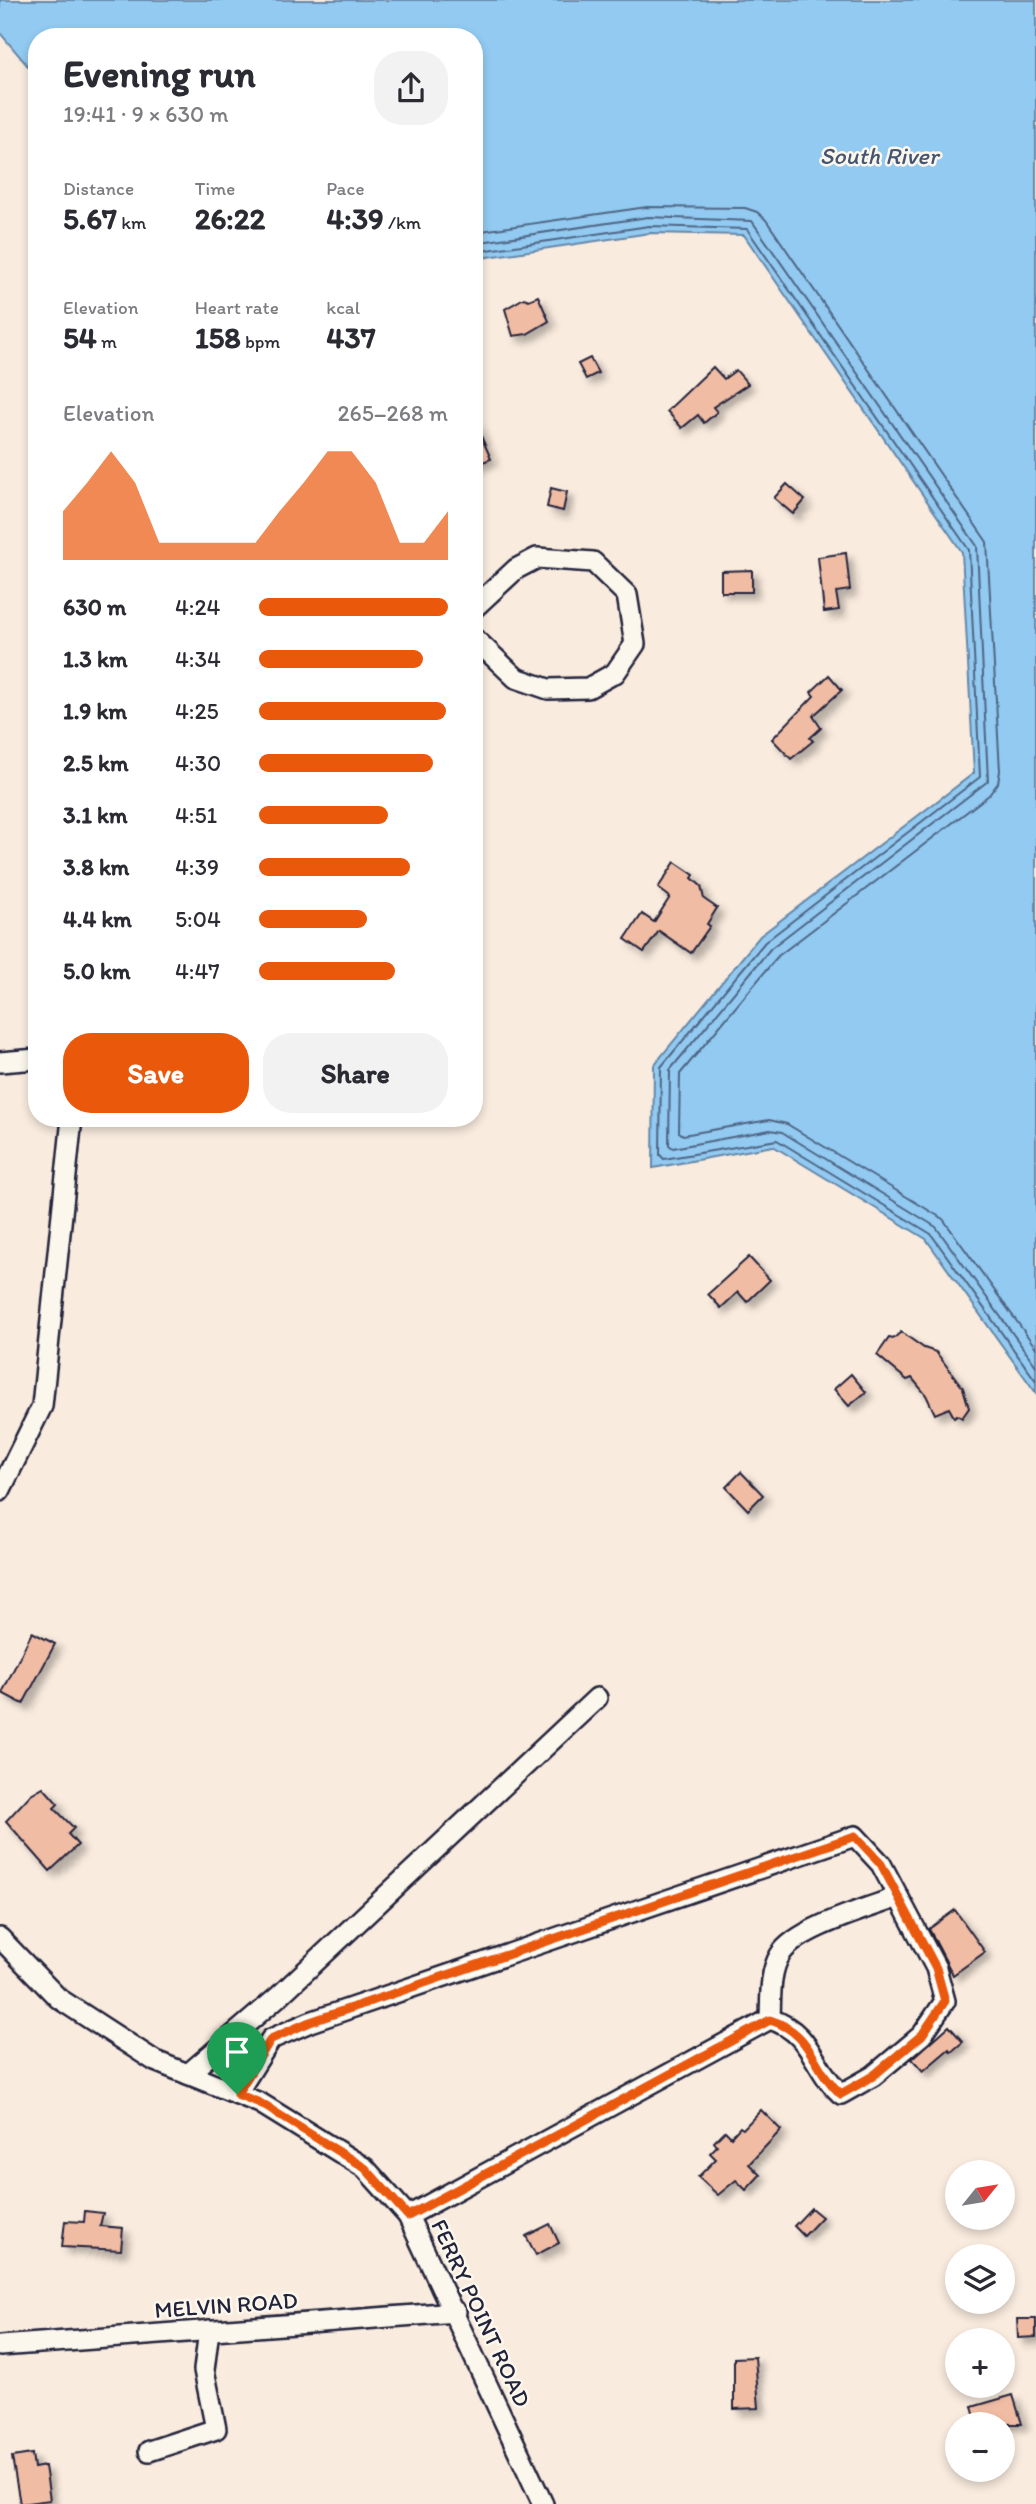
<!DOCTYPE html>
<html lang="en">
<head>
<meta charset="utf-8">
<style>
  :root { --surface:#fff; --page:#f2f2f3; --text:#2b2b33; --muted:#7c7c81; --accent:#ea580c }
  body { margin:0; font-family:Itim,sans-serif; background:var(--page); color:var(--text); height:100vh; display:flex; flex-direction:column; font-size:26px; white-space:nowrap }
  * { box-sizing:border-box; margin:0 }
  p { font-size:23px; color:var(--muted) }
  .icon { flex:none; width:38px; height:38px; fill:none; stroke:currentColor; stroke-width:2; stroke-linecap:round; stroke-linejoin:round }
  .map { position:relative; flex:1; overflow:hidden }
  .panel { position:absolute; left:28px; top:28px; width:455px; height:1099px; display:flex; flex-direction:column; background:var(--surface); border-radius:28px; box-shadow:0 4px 10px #0003 }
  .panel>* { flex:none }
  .needle { width:46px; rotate:60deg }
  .tools { position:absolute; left:945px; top:2160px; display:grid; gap:14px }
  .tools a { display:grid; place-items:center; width:70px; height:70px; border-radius:50%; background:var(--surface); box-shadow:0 4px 10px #0003; font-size:35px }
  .pin { position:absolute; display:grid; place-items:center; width:60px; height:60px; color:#fff; margin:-72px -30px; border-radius:50% 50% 50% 0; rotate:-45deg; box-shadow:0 0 7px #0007 }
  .pin .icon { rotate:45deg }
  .round { display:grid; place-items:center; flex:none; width:74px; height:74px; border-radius:28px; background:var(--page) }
  .overview { display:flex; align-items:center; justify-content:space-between; height:119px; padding:0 35px }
  h1 { font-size:38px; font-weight:800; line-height:52px }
  .figures { display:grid; grid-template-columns:repeat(3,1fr); gap:10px; height:119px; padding:7px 35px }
  .figures div { display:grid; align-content:center }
  .figures b { font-size:30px; font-weight:800 }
  .figures small { font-size:19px; font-weight:400 }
  .figures p { font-size:19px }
  .chart { height:196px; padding:14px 35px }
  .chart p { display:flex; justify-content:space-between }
  .chart svg { width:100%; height:126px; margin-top:7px; fill:var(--accent); opacity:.7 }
  .cta { display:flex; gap:14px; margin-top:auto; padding:14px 35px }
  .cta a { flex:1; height:80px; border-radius:28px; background:var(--accent); color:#fff; font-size:28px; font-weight:800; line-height:80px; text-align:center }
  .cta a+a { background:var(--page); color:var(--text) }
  ul { padding:0 35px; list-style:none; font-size:23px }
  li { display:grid; grid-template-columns:112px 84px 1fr; align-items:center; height:52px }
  li i { height:18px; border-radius:9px; background:var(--accent) }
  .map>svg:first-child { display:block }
  .water { fill:#92caf1; stroke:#6587a8; stroke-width:2 }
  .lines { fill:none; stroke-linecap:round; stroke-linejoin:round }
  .shore { stroke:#4f6584; stroke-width:2 }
  .building { fill:#f1bca4; stroke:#22223b; stroke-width:2; filter:url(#shadow) }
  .minor-casing { stroke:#22223b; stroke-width:24 }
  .minor { stroke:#fbf7ec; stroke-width:19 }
  .route-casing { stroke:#fff; stroke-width:14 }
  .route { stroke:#ea580c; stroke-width:9 }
  .labels { text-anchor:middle; stroke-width:5; stroke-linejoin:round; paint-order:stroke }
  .street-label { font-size:23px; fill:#22223b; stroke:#fbf7ec }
  .water-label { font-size:24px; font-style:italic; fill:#445472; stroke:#fbf7ec }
</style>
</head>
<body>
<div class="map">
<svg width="1036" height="2504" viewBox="0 0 1036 2504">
  <defs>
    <filter id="shadow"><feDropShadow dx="6" dy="6" stdDeviation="3.5" flood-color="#0004"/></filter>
  </defs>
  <rect width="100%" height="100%" fill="#f9ebde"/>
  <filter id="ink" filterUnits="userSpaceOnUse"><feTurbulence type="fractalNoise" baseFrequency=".0143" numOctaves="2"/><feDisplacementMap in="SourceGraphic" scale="14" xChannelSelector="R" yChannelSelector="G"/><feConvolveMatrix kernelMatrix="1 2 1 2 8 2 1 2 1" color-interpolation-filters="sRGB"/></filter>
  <g filter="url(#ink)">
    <polygon class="water" points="0,0 1036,0 1036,1393 926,1239 773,1146 653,1168 654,1065 760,936 974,773 962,552 744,235 650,233 474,259 474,37 37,37 37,77 0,33"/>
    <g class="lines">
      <g class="shore">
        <polyline points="474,232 647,207 745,208 757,212 766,220 987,542 1000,771 998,783 989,795 778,956 680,1074 679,1132 683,1135 769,1120 787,1124 943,1219 1036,1348"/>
        <polyline points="474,243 648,217 752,221 977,546 988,781 771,948 670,1070 669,1145 673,1148 770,1130 782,1132 936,1227 1036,1366"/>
        <polyline points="474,252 649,226 747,229 969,550 980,777 765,942 661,1067 660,1155 664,1159 777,1140 931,1234 1036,1381"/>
      </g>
    </g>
    <g class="building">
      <polygon points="538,296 549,321 527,334 513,336 505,309 524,298 529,300"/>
      <polygon points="590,358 598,373 586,379 578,364"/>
      <polygon points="713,367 724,379 736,370 748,384 713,407 717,412 704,423 698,415 682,428 667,411"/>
      <polygon points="474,420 491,459 474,465"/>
      <polygon points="787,484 805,500 793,514 774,498"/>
      <polygon points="551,488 567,492 563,511 547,507"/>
      <polygon points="846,553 850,590 836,592 839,610 824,612 818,557"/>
      <polygon points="752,570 752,592 721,592 721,571"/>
      <polygon points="829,675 842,690 813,716 821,728 810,738 813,741 791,759 772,739 814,696 811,692"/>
      <polygon points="675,862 694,875 692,878 701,886 704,899 717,908 707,924 710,926 691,953 659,931 644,952 625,939 642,914 654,922 670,897 658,888"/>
      <polygon points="749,1257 770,1280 747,1302 738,1292 721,1308 708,1294"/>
      <polygon points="901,1332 924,1348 936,1352 963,1388 969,1408 962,1418 957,1415 954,1417 949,1408 935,1414 926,1395 912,1378 907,1380 877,1355 889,1338 893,1339"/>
      <polygon points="851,1374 866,1392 849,1406 834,1389"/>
      <polygon points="741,1472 763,1495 748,1510 726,1487"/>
      <polygon points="32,1632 55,1644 23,1704 2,1693"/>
      <polygon points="43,1787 58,1804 54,1808 74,1828 68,1834 78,1845 50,1871 6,1821 31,1794"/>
      <polygon points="955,1910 985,1952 953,1975 929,1929"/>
      <polygon points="949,2026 963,2042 951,2052 949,2049 923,2071 912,2059"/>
      <polygon points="761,2110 781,2130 749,2164 760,2175 746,2190 736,2180 718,2195 698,2177 716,2159 710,2153 717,2146 714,2142 725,2131 731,2137 740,2127 743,2129"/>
      <polygon points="811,2208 822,2217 804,2236 794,2226"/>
      <polygon points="85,2211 103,2213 100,2226 123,2228 121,2250 62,2247 65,2221 84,2222"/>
      <polygon points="550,2224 559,2243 536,2255 526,2236"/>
      <polygon points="1017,2319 1036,2319 1036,2337 1018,2338"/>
      <polygon points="755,2357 759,2408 734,2409 734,2358"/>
      <polygon points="1013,2395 1022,2424 977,2424 972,2407"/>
      <polygon points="32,2454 34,2468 45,2466 50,2500 20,2504 12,2457"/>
    </g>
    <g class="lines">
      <defs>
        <g id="minor">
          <polyline points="474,608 516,569 537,558 593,562 627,595 635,644 615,673 588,688 548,689 516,678 474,638"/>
          <polyline points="0,1062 37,1059"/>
          <polyline points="0,1491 42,1406 72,1118"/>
          <polyline points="0,1938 58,1998 155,2061 260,2103 365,2168 408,2216 543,2504"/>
          <path d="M770 2019C771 1999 769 1973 780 1955 796 1928 869 1908 898 1897"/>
          <polyline points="188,2074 279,1996 597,1698"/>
          <path d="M237 2093 271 2039 310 2022 855 1836 881 1864 936 1968 945 2001 922 2035 873 2076 841 2094C812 2068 813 2033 770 2019L408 2216"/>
          <polyline points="0,2346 456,2312"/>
          <polyline points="149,2451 216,2429 204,2370 209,2330"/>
        </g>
      </defs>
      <use href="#minor" class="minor-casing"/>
      <use href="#minor" class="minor"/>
    </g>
  </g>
  <g class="lines" filter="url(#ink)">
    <defs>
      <path id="route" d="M855 1836 881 1864 936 1968 945 2001 922 2035 873 2076 841 2094C812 2069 813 2033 770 2020L408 2216 365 2168 260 2103 237 2094 271 2039 310 2022Z"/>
    </defs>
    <use href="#route" class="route-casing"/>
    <use href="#route" class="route"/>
  </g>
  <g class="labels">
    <g class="street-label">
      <text transform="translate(226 2305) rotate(-4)" y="8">MELVIN ROAD</text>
      <text transform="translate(481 2313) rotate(65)" y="8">FERRY POINT ROAD</text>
    </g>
    <g class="water-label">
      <text x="879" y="164">South River</text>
    </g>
  </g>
</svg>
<div class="tools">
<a><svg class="needle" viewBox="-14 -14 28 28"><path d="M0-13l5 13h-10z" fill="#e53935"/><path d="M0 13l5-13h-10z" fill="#7c7c81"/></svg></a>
<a><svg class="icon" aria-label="layers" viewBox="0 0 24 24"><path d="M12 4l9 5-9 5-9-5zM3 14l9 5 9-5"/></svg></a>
<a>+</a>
<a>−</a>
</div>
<div class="pin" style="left:237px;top:2094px;background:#1e9e55"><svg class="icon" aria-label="arrive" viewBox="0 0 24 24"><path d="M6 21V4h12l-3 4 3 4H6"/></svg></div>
<section class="panel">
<div class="overview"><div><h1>Evening run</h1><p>19:41 · 9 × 630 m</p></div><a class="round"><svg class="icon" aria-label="share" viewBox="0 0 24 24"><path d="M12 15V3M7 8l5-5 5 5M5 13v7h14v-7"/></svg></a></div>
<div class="figures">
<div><p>Distance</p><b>5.67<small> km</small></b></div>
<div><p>Time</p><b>26:22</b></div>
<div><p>Pace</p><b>4:39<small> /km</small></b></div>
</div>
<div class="figures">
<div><p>Elevation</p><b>54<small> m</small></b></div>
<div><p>Heart rate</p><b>158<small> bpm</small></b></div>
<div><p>kcal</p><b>437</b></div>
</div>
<div class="chart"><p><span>Elevation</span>265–268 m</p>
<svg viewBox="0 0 160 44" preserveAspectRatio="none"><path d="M0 44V27L10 17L20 6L30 17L40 38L50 38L60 38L70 38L80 38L90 27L100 17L110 6L120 6L130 17L140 38L150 38L160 27V44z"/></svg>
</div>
<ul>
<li><b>630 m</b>4:24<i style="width:100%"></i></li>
<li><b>1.3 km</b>4:34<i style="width:87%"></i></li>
<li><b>1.9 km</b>4:25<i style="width:99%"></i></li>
<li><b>2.5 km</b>4:30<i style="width:92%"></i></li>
<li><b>3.1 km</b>4:51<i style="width:68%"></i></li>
<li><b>3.8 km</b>4:39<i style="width:80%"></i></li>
<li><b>4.4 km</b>5:04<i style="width:57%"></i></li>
<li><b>5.0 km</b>4:47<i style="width:72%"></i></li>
</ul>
<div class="cta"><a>Save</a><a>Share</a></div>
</section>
</div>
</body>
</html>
